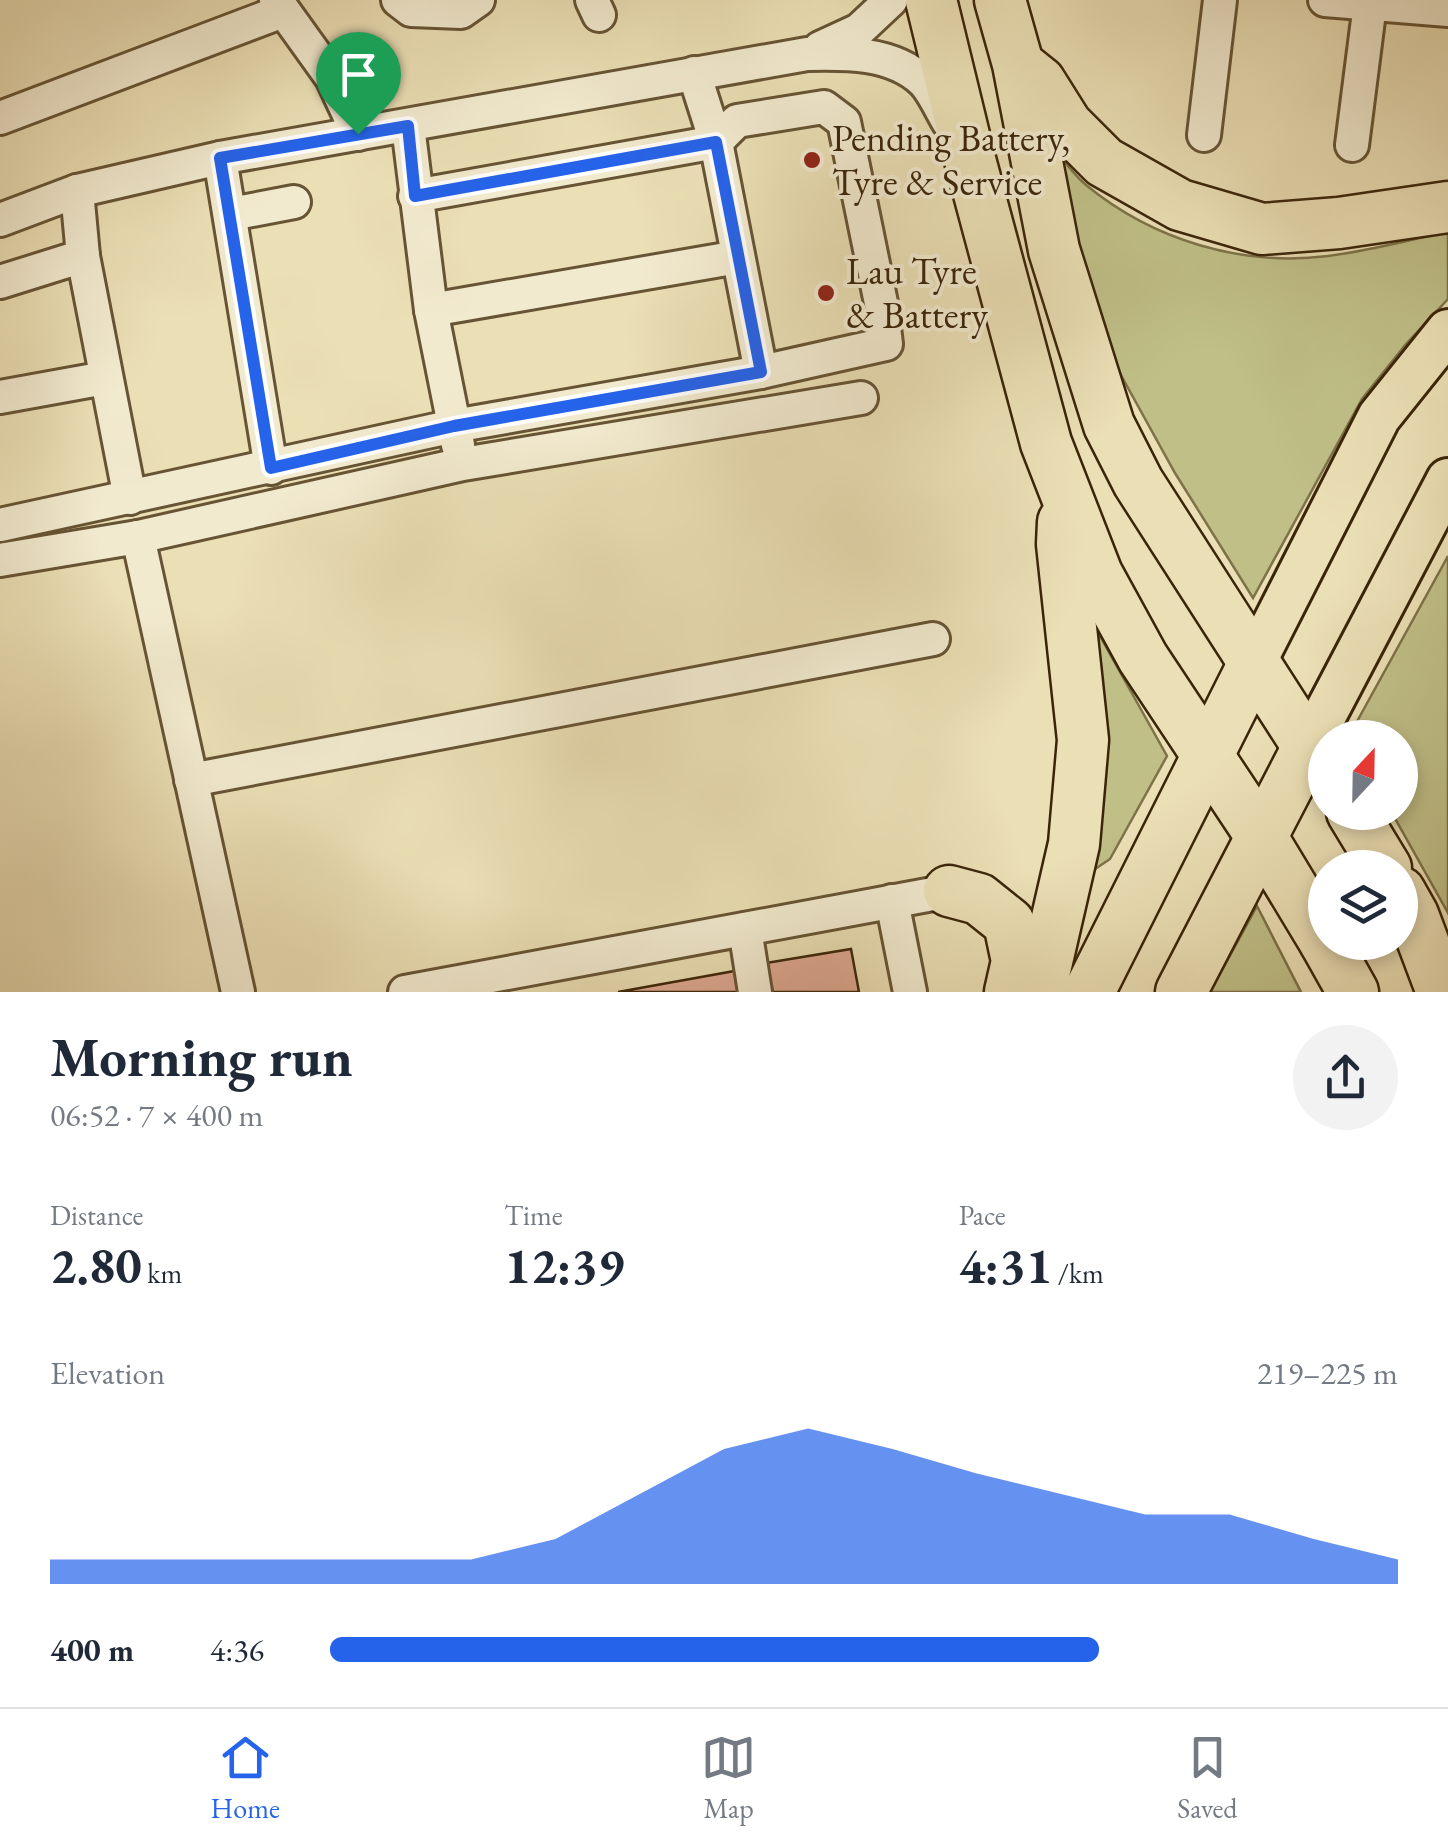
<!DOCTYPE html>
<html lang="en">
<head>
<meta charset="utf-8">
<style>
  :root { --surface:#fff; --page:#f2f2f3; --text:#1f2937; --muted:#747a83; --line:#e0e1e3; --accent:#2563eb }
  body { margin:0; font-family:"EB Garamond",serif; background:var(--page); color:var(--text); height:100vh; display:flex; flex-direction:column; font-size:38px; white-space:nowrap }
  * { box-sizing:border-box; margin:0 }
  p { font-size:32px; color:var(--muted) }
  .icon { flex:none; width:55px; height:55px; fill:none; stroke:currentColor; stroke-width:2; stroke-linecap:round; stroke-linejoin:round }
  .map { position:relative; height:992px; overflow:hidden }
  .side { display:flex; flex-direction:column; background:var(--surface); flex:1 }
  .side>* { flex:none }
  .needle { width:65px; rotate:22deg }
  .buttons { position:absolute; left:1308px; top:720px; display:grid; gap:20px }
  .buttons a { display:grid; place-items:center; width:110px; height:110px; border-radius:50%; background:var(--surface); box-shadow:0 5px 15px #0003; font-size:50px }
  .pin { position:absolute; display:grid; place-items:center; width:85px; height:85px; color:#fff; margin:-102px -42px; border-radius:50% 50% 50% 0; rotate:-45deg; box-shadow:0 0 10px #0007 }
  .pin .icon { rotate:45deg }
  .round { display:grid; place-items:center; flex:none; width:105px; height:105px; border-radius:52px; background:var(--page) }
  .head { display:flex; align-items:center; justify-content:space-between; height:170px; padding:0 50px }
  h1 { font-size:55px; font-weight:700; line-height:75px }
  .figures { display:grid; grid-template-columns:repeat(3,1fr); gap:15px; height:170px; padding:10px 50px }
  .figures div { display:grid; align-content:center }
  .figures b { font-size:50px; font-weight:700 }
  .figures small { font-size:28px; font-weight:400 }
  .figures p { font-size:28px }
  .chart { height:280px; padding:20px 50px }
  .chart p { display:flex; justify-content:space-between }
  .chart svg { width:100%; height:180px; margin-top:10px; fill:var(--accent); opacity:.7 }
  ul { padding:0 50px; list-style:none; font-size:32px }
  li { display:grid; grid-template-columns:160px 120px 1fr; align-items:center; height:75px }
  li i { height:25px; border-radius:12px; background:var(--accent) }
  .dock { display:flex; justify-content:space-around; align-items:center; height:140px; border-top:2px solid var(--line); background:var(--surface); font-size:28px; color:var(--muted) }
  .dock a { display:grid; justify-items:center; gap:5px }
  .dock .current { color:var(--accent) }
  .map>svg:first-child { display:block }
  .green { fill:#c0bf88; stroke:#7d7248; stroke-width:2.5 }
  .building { fill:#dea891; stroke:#3a2509; stroke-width:2.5 }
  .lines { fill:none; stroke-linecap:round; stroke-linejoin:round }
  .minor-casing { stroke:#665434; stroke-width:38 }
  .major-casing { stroke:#3a2509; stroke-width:48 }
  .highway-casing { stroke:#3a2509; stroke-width:55 }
  .minor { stroke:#f2eacf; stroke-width:32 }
  .major { stroke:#ebdfb5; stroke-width:42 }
  .highway { stroke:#ebdfb5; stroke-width:50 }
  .route-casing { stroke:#fff; stroke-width:20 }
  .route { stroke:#2563eb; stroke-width:12 }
  .poi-dot { fill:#8f2418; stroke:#f2eacf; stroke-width:4 }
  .labels { text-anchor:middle; stroke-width:8; stroke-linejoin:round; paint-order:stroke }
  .poi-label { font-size:38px; fill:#3a2509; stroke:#f2eacf; text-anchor:start }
</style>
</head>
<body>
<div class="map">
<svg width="1448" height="992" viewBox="0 0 1448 992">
  <rect width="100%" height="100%" fill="#ebdfb5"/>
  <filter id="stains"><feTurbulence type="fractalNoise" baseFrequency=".002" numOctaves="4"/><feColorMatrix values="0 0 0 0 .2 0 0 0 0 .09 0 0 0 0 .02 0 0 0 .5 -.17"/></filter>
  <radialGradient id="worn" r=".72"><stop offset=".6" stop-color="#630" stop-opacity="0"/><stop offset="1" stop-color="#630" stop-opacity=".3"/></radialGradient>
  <g class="green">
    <path d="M1042 132C1056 149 1069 171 1086 185 1153 240 1242 267 1328 256 1368 251 1408 240 1448 232V299L1406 344 1362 399 1253 598 1175 473 1106 348Z"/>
    <polygon points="1448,556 1448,913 1392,813 1400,812 1400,738 1349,736"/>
    <polygon points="1078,597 1167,756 1110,859 1082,878"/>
    <polygon points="1257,906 1301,992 1209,992 1210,992"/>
  </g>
  <g class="building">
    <polygon points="851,949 859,992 773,992 766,963"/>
    <polygon points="740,970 744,992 618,992"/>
  </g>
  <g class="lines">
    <defs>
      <g id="minor">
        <polyline points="276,0 332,78 358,134"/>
        <polyline points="398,0 411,10 461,12 478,0"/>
        <polyline points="592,0 599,15"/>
        <polyline points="1325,0 1448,10"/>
        <polyline points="820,48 859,30 891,0"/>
        <polyline points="694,73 716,142 761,372"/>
        <polyline points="0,118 283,11"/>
        <polyline points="408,126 431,310 458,445"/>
        <polyline points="1204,135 1220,0"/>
        <polyline points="1352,145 1370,4"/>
        <polyline points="220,158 271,468"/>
        <polyline points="77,191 83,256 130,498"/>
        <polyline points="231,214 294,202"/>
        <path d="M0 220 77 191 220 158 807 54C845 53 892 52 923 81 933 91 941 110 949 123"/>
        <polyline points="0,282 83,256"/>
        <polyline points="431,310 738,257"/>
        <polyline points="0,397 105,378"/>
        <polyline points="0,525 454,426 761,372 886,344 881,303 844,122 824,107 737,121 716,142 415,196"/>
        <polyline points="138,537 238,992"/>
        <polyline points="0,560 138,537 463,464 861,398"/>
        <polyline points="191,780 933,639"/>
        <polyline points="892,901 910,992"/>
        <polyline points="745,929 755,992"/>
        <polyline points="405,992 949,891"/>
      </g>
      <g id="major">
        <polyline points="1254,663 1379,417 1448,331"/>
        <polyline points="1308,747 1448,480"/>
      </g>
      <g id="highway">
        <polyline points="931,0 969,156 1046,443 1097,574 1143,658 1261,836 1325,942"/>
        <polyline points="1000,0 1018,64 1054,250 1109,425 1138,482 1325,773"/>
        <polyline points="1025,70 1040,82 1067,125 1104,162 1180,205 1262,229 1339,223 1448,207"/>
        <polyline points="1352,812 1386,868"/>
        <polyline points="949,891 979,899 1009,923 1017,961 1010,992"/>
        <polyline points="1400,892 1413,915 1442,992"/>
        <polyline points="1325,942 1353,992"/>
        <polyline points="1040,992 1074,844 1083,740 1062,544 1063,522"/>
        <polyline points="1089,992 1254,663"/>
        <polyline points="1181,992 1308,747"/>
      </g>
    </defs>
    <use href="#minor" class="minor-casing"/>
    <use href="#major" class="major-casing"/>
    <use href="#highway" class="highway-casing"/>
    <use href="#minor" class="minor"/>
    <use href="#major" class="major"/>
    <use href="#highway" class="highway"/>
  </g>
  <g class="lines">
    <defs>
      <polygon id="route" points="408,126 415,196 716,142 761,372 454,426 271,468 220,158"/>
    </defs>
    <use href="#route" class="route-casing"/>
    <use href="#route" class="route"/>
  </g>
  <g class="poi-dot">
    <circle cx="812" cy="160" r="10"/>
    <circle cx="826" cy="293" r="10"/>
  </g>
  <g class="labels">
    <g class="poi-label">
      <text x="832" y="151">Pending Battery,<tspan x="832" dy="44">Tyre &amp; Service</tspan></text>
      <text x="846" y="284">Lau Tyre<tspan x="846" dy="44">&amp; Battery</tspan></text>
    </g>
  </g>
  <rect width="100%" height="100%" filter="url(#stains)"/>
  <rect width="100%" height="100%" fill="url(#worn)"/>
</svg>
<div class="buttons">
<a><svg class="needle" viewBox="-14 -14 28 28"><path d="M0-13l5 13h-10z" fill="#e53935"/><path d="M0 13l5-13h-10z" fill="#747a83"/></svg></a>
<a><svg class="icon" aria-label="layers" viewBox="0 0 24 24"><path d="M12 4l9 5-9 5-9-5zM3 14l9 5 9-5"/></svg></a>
</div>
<div class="pin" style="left:358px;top:134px;background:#1e9e55"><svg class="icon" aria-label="arrive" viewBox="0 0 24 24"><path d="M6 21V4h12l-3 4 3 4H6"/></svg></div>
</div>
<section class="side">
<div class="head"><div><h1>Morning run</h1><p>06:52 · 7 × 400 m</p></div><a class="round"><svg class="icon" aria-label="share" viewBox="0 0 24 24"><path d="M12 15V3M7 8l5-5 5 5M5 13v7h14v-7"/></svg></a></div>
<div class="figures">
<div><p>Distance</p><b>2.80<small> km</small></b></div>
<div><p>Time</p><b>12:39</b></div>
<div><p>Pace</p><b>4:31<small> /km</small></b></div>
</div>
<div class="chart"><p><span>Elevation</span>219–225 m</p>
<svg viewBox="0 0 160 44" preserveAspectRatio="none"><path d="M0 44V38L10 38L20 38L30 38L40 38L50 38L60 33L70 22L80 11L90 6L100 11L110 17L120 22L130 27L140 27L150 33L160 38V44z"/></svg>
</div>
<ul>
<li><b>400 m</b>4:36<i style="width:72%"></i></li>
</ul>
</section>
<nav class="dock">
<a class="current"><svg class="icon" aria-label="home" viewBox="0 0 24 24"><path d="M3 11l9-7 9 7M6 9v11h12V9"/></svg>Home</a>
<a><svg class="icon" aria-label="map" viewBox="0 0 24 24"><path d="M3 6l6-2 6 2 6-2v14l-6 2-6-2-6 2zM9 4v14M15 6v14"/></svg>Map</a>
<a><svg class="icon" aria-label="saved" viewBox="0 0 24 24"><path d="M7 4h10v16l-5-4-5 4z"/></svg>Saved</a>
</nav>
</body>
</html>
